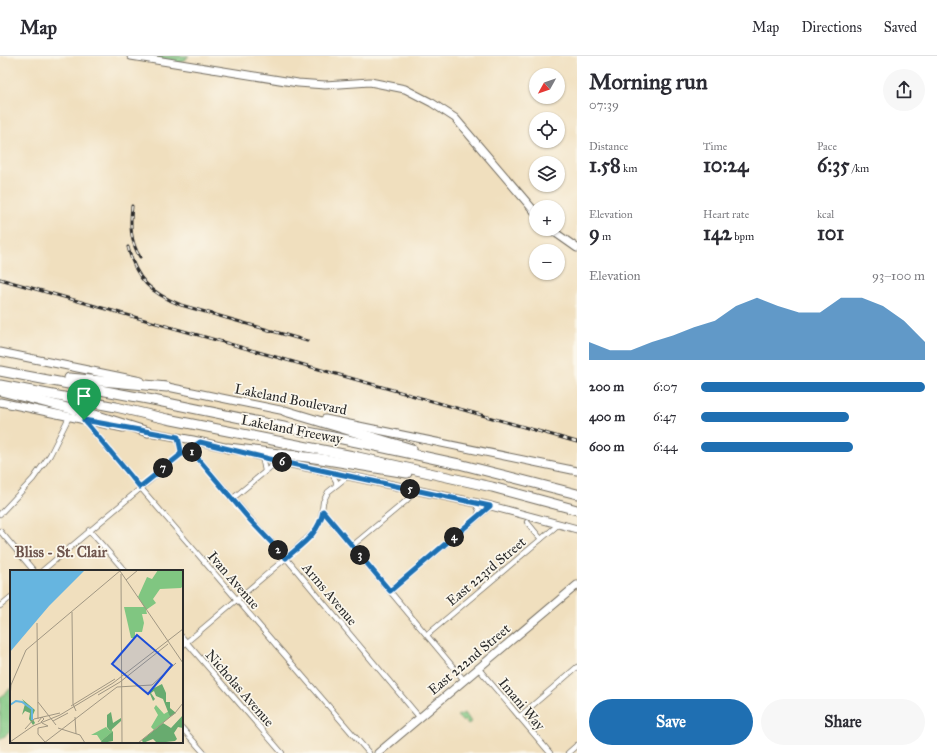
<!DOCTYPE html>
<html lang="en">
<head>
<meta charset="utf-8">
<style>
  :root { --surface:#fff; --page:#f7f7f7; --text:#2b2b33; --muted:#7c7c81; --line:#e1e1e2; --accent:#1f6fb2 }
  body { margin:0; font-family:"IM FELL Great Primer",serif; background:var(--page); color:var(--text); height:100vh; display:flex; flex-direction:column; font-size:15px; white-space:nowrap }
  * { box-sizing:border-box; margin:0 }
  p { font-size:13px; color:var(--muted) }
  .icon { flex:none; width:22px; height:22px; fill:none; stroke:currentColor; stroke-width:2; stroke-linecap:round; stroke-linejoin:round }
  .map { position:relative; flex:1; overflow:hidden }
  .drawer { display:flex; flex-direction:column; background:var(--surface); width:360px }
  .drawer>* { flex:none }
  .needle { width:26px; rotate:230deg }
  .tools { position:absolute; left:529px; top:12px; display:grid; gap:8px }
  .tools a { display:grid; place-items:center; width:36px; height:36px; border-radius:50%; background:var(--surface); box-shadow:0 1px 3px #0004; font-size:20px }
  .pin { position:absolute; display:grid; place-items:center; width:34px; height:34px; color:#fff; margin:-41px -17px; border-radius:50% 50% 50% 0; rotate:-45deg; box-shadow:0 0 4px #0007 }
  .pin .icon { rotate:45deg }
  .km { position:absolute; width:20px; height:20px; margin:-10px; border-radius:50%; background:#222; color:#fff; font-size:11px; line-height:20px; text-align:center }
  .round { display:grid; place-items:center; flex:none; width:42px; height:42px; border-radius:21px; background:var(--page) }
  .headline { display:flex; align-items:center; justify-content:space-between; height:68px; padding:0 12px }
  h1 { font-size:22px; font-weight:800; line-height:30px }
  .stats { display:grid; grid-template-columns:repeat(3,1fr); gap:6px; height:68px; padding:4px 12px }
  .stats div { display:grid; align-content:center }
  .stats b { font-size:20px; font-weight:800 }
  .stats small { font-size:11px; font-weight:400 }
  .stats p { font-size:11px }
  .chart { height:112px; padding:8px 12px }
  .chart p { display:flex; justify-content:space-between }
  .chart svg { width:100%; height:72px; margin-top:4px; fill:var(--accent); opacity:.7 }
  .button { display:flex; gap:8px; margin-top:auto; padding:8px 12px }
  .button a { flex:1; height:46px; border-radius:24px; background:var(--accent); color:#fff; font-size:16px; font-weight:800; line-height:46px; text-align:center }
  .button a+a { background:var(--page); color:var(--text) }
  ul { padding:0 12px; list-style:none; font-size:13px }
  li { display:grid; grid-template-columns:64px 48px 1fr; align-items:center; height:30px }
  li i { height:10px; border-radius:5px; background:var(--accent) }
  header { display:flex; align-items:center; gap:24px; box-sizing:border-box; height:56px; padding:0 20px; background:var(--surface); border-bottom:1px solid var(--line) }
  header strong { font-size:19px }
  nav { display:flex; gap:22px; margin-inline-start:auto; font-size:14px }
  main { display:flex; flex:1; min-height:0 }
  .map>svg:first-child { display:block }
  .green { fill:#80c681; stroke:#567856 }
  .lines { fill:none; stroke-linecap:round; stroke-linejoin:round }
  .street-casing { stroke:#706a5e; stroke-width:6 }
  .secondary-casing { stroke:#706a5e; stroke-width:9 }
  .highway-casing { stroke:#706a5e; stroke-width:11 }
  .street { stroke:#fff; stroke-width:4.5 }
  .secondary { stroke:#fff; stroke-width:7 }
  .highway { stroke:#fff; stroke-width:9 }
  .rail-casing { stroke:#2b2b2b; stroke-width:3 }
  .rail { stroke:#fbf7ec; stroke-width:1.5; stroke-dasharray:4.5; stroke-linecap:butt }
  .route-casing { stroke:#fff; stroke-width:8 }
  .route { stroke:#1f6fb2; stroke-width:5 }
  .labels { text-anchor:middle; stroke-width:3.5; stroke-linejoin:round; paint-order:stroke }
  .street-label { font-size:14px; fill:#2b2b2b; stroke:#fbf7ec }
  .neighbourhood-label { font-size:15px; font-weight:bold; fill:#6f564e; stroke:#fbf7ec }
  .inset-river { fill:none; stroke:#66b5e0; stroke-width:2 }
  .inset-road { fill:none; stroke:#a19783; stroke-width:1 }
  .view { fill:#1d4ed8; fill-opacity:0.15; stroke:#1d4ed8; stroke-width:2 }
  .inset-edge { fill:none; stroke:#2b2b2b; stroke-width:2 }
</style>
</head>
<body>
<header>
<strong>Map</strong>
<nav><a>Map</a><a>Directions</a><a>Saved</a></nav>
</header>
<main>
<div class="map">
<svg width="577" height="697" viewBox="0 0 577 697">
  <rect width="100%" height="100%" fill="#fbf7ec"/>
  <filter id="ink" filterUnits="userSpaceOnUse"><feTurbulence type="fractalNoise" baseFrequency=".025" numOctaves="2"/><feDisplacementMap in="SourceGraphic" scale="8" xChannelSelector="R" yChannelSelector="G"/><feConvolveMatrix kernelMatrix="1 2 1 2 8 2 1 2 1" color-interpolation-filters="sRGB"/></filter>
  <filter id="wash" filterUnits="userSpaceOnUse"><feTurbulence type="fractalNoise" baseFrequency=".012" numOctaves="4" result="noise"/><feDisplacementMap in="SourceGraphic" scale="16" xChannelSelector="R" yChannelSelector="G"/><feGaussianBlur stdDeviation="0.9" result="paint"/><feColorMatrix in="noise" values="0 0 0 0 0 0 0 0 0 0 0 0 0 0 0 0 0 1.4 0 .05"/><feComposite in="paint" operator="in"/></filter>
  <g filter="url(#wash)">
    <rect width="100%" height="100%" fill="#f0dfbe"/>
    <g class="green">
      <polygon points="131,0 189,0 179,8"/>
      <polygon points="11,632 11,675 0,684 0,642"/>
      <polygon points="465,657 471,666 468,668 465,664 463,666 457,660"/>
    </g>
  </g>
  <g filter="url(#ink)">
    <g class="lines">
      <defs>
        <g id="street">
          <polyline points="84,364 140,431 369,697"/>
          <polyline points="178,381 181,395 179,400"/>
          <polyline points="190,393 251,464 286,502 420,662"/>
          <polyline points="262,400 265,415"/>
          <polyline points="331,416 336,425 336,429"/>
          <polyline points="232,443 278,405"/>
          <polyline points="475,447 479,454 478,460"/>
          <polyline points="323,455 464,624"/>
          <polyline points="0,458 33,423 50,399 69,361"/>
          <polyline points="527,466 541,483"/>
          <polyline points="89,474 125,515"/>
          <polyline points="0,475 34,515"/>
          <polyline points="352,490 406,445 416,434"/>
          <polyline points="42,515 179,400 190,393 200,386"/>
          <polyline points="390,535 491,450"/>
          <polyline points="0,550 11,541"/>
          <polyline points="427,579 559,468"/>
          <polyline points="182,581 282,697"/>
          <polyline points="182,590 286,502 316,474 321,464 323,446 328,436 348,420"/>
          <polyline points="478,612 550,697"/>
          <polyline points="519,661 577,611"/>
          <polyline points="182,672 204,697"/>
          <polyline points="568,697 577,689"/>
        </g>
        <g id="secondary">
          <polyline points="131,0 298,27 325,29 370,26 405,33 432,47 455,62 536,157"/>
          <polyline points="550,173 577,192"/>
          <polyline points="0,296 141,325"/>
          <polyline points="163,330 290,356"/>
          <polyline points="0,346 123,372"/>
          <polyline points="325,363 577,415"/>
          <polyline points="143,375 193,384 233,393"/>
          <polyline points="255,399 278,405 491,450 577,473"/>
          <polyline points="378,697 577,529"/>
        </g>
        <g id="highway">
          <polyline points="0,315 153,344 357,386 459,408 577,438"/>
          <polyline points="69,322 167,331"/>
          <polyline points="0,329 116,351 167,363 358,401 492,431 577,454"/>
          <polyline points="1,335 95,359 148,376"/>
          <polyline points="285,355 412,393"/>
          <polyline points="228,392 315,402 407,417"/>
        </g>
      </defs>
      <use href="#street" class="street-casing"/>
      <use href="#secondary" class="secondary-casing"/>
      <use href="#highway" class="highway-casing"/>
      <use href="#street" class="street"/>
      <use href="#secondary" class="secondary"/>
      <use href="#highway" class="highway"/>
      <defs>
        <g id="rail">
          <path d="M132 150C130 169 130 185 140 201"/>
          <path d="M128 191C136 224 151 237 181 249L307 285"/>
          <polyline points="0,223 577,386"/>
        </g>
      </defs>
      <use href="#rail" class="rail-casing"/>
      <use href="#rail" class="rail"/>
    </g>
  </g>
  <g class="lines" filter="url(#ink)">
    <defs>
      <path id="route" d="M84 364 178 381 181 395 179 400 190 393 250 464 286 502C302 488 319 478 323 455L390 535 490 450 278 405 200 386 190 393 179 400 140 431 84 364"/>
    </defs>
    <use href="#route" class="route-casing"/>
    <use href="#route" class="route"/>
  </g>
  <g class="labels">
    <g class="street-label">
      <text transform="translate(291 343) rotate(11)" y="5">Lakeland Boulevard</text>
      <text transform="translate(292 373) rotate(11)" y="5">Lakeland Freeway</text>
      <text transform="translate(486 515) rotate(-40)" y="5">East 223rd Street</text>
      <text transform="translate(234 524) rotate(49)" y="5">Ivan Avenue</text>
      <text transform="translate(330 538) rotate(50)" y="5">Arms Avenue</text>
      <text transform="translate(469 603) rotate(-40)" y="5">East 222nd Street</text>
      <text transform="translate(240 632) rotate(49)" y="5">Nicholas Avenue</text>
      <text transform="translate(522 648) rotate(50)" y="5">Imani Way</text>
    </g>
    <g class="neighbourhood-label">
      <text x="61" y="501">Bliss - St. Clair</text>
    </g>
  </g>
  <g transform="translate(10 514)">
    <rect width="173" height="173" fill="#f0dfbe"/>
    <path d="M148 0H173V16L171 18 150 19 143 29 146 33 136 40 137 44H132L134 53 132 62H125V68H121L114 37H134L128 27 137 7 142 9ZM146 135 154 144 159 141 160 147 144 160 141 157 148 145 144 138ZM96 157 100 161 102 158V162L91 171 87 165H81Z" fill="#80c681"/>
    <path d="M152 114 156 123V132H160V138L166 143 160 147 153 129 146 126 144 121 141 123 145 129 143 131 140 124 138 125 142 119ZM12 129 25 140 22 147 25 153 23 155 19 149 20 143 15 141 12 145 15 134ZM101 142 103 153 111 148V151L100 161 97 157V145ZM173 145V158L168 157 164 163 167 169 165 171 147 173 143 169 133 173 132 170 153 153 161 158ZM103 161V171L92 173 91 171Z" fill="#68ab6f"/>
    <path d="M0 0H75L39 36 0 82Z" fill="#66b5e0"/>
    <path class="inset-river" d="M0 135 6 131 12 132 22 139V150"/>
    <path class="inset-road" d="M110 1 173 93M111 4 112 173M116 10 128 0M62 42 63 134 66 141M27 53 28 149M88 125 110 112 158 74M0 128 1 115 16 80 111 0M28 132 46 155M61 136 105 109M65 147 66 164M43 151 58 143M28 152 32 147 34 149 31 152M28 158V164L35 172M28 158 38 156 32 153M48 158 70 165 75 173M15 159 24 149 50 143M0 172 23 156 50 145 103 113 173 59M34 173 107 117 142 115 166 93M128 173 165 143 173 133"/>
    <path class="view" d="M127 65 162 95 138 124 102 94Z"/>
    <rect width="173" height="173" class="inset-edge"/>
  </g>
</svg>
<div class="tools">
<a><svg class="needle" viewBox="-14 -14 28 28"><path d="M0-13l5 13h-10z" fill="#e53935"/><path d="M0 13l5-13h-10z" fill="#7c7c81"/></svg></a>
<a><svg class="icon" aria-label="locate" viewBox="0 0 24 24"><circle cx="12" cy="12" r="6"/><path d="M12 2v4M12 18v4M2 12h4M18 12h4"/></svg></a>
<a><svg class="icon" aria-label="layers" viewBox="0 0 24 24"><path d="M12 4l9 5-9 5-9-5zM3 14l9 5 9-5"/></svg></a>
<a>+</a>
<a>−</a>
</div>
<div class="pin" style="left:84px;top:364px;background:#1e9e55"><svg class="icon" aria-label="arrive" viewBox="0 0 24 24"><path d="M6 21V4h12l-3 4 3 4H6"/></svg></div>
<b class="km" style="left:192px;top:396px">1</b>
<b class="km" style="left:278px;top:494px">2</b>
<b class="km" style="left:360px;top:499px">3</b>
<b class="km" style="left:454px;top:481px">4</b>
<b class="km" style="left:410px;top:433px">5</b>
<b class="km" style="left:282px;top:406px">6</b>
<b class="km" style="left:163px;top:412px">7</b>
</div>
<section class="drawer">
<div class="headline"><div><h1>Morning run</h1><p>07:39</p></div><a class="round"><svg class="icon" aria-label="share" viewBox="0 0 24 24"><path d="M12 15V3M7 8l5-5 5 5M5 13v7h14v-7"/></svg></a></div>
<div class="stats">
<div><p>Distance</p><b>1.58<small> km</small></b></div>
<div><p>Time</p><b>10:24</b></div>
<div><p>Pace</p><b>6:35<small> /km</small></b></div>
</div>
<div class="stats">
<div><p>Elevation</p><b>9<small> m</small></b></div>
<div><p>Heart rate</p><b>142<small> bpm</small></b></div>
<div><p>kcal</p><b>101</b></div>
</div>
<div class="chart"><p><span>Elevation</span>93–100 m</p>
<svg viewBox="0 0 160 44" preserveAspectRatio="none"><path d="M0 44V33L10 38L20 38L30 33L40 29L50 24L60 20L70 11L80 6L90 11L100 15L110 15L120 6L130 6L140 11L150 20L160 33V44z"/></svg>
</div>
<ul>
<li><b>200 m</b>6:07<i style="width:100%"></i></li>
<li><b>400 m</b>6:47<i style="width:66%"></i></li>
<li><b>600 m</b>6:44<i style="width:68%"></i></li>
</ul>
<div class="button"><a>Save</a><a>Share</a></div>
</section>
</main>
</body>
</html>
